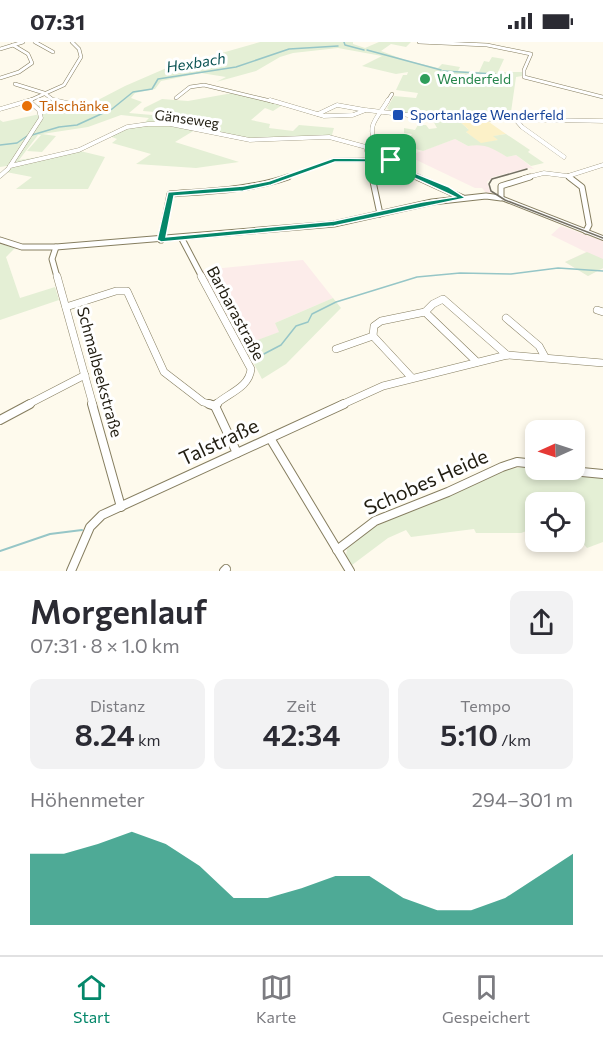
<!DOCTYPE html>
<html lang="de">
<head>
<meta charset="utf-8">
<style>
  :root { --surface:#fff; --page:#f2f2f3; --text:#2b2b33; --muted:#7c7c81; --line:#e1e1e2; --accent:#04876a }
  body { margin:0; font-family:Commissioner,sans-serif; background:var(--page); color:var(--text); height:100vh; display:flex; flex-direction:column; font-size:22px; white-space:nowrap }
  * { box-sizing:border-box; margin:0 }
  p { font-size:20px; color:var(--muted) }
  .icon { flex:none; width:33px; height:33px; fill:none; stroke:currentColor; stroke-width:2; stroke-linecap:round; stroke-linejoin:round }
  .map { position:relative; height:529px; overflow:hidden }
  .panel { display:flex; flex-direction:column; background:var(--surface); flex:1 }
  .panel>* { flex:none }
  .needle { width:39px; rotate:267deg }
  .buttons { position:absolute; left:525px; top:378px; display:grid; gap:12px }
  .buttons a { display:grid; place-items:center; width:60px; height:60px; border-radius:12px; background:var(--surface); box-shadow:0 3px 9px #0003; font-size:30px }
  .pin { position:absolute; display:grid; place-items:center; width:51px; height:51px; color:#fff; margin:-26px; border-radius:12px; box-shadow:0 3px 9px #0006 }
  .round { display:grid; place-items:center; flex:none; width:63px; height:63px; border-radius:12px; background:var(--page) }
  .headline { display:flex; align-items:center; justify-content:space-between; height:102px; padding:0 30px }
  h1 { font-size:33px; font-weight:600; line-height:45px }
  .figures { display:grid; grid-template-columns:repeat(3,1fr); gap:9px; height:102px; padding:6px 30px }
  .figures div { display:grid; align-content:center; border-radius:12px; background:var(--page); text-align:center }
  .figures b { font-size:30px; font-weight:600 }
  .figures small { font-size:16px; font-weight:400 }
  .figures p { font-size:16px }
  .chart { height:168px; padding:12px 30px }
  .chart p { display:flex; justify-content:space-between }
  .chart svg { width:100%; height:108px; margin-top:6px; fill:var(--accent); opacity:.7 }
  .status { display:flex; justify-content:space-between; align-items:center; height:42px; padding:0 30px; background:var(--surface); direction:ltr }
  .status svg { height:16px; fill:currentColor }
  .menu { display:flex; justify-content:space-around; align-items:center; height:84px; border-top:2px solid var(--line); background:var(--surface); font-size:16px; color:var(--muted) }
  .menu a { display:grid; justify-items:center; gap:3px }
  .menu .current { color:var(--accent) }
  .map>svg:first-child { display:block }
  .built { fill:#fcf1c8 }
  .education { fill:#fcecea }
  .green { fill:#e4efd5 }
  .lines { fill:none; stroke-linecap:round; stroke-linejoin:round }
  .stream-far1 { stroke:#96c6c7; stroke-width:1.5 }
  .stream { stroke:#96c6c7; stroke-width:2 }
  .street-far4-casing { stroke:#867e60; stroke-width:4 }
  .street-far3-casing { stroke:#867e60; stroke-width:4.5 }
  .street-far2-casing { stroke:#867e60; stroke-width:7 }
  .street-far1-casing { stroke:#867e60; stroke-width:8 }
  .street-casing { stroke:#867e60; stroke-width:10 }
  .secondary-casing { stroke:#867e60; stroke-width:2 }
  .street-far4 { stroke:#fff; stroke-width:3 }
  .street-far3 { stroke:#fff; stroke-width:4 }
  .street-far2 { stroke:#fff; stroke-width:5 }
  .street-far1 { stroke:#fff; stroke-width:7 }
  .street { stroke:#fff; stroke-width:8 }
  .secondary { fill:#fff; fill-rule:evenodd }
  .tram { stroke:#747064; stroke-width:1.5 }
  .route { fill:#04876a; stroke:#fff; stroke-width:1.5; fill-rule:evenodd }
  .leisure-dot { fill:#2e9e5b; stroke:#fff; stroke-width:2 }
  .food-dot { fill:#e8710a; stroke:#fff; stroke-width:2 }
  .transit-dot { fill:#1a4fb4; stroke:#fff; stroke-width:2 }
  .labels { text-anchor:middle; stroke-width:6; stroke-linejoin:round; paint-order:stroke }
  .far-leisure-label { font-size:14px; fill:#27864d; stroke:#fff; text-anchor:start }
  .far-food-label { font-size:14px; fill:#c56008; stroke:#fff; text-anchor:start }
  .far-transit-label { font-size:14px; fill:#164399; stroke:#fff; text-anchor:start }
  .far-street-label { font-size:14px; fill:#211d11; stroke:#fff }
  .far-water-label { font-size:15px; font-style:italic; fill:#0d5455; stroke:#fff }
  .street-label { font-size:16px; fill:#211d11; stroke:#fff }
  .near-street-label { font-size:20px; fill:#211d11; stroke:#fff }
</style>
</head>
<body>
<div class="status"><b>07:31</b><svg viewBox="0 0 49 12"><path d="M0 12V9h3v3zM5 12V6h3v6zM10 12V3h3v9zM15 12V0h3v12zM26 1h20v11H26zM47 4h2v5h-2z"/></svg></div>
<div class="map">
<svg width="603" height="529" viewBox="0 0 603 529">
  <rect width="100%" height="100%" fill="#fefaed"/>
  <polygon class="built" points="458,78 486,78 506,92 494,94 499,98 481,102 465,89 468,87"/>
  <g class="education">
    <polygon points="455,97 468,104 479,102 492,105 507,115 516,113 534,127 529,126 493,135 487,140 491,151 487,152 482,146 475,146 408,114"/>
    <polygon points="561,184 603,199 603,226 588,234 565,220 586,210 551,193"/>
    <polygon points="303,218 333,256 275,281 280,290 244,303 202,228"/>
  </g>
  <g class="green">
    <polygon points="260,0 353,0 353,2 365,6 379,0 411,0 406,5 391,2 381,9 405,18 438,26 442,22 460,25 458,29 479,30 484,19 489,20 492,15 504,17 498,30 523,30 522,34 516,35 510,77 438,75 391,70 387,66 394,54 416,56 418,51 396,48 403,33 407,33 408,30 396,32 362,24 382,14 338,6 293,11 280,15 256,29 216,40 226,35 201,31 161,39 155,47 135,51 131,56 142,60 129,71 152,73 155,70 143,69 144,66 162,57 188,59 238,50 284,62 273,69 265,66 251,78 270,82 269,86 293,89 299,83 334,86 331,96 255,98 199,86 182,78 185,82 183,84 195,88 175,100 239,120 196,126 136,122 151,112 112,101 117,97 107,93 143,82 149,76 121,73 88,85 42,92 56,94 42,110 27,109 41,93 38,93 19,118 80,109 105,115 88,147 16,147 32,135 6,130 13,123 0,125 0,78 3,80 40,72 37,64 53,59 63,61 55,70 73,71 125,44 185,18 204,16"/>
    <path d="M432 77 458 78 469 88 466 90 481 101 498 98 493 94 506 92 530 108 528 110 544 121 531 124 516 113 507 115C493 106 484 101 468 104L455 97 423 109 404 104 412 92 404 91V86L415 88 418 83H426L429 87 437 86Z"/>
    <polygon points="0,202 15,206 6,215 20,256 55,245 59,258 0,278"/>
    <polygon points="587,210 603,217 603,226 588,234 565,220"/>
    <polygon points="333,256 341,266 286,322 262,337 244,303 279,290 275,281"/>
    <polygon points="525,425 561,433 603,436 603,500 587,506 575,492 574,460 536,460 535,486 521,491 476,491 474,487 411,495 406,488 388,496 352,523 346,514 347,507 374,485 394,476 451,453 503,428"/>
  </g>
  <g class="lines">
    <g class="stream-far1">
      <polyline points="344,0 345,3 364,8"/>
      <polyline points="367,8 441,28"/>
      <polyline points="443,29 495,32"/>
      <polyline points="498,33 512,34"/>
      <polyline points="32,93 59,85 77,83 112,67 133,50 152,47 158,37 236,25 289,7 338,4"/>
      <polyline points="0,103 17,101 27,94"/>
      <polyline points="260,314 281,303 296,284 308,280 312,272 336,260 417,235 460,231 511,232 558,226 603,229"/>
    </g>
    <polyline class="stream" points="0,509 50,492 82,488"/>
    <defs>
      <g id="street-far4">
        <polyline points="35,0 53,10"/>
        <polyline points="419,0 487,3 531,12 524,28 524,35 603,55"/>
        <polyline points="0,7 23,0"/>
        <polyline points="0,36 19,30 32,21 28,12 13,3"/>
        <polyline points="15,42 44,51 56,60"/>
        <polyline points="176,56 190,45 204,43 275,60"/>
        <polyline points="26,60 64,43 81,15 79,7 72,0"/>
        <polyline points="387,60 392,52"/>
      </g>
      <g id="street-far3">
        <polyline points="54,58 80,64"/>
        <polyline points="270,58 324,74 353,73 366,68 433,76 603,79"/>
        <path d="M388 58C384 66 376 74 373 83 366 104 404 129 420 136"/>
        <polyline points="0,67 31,58"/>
        <polyline points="318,72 337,63 365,68"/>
        <polyline points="516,78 522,85 564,115"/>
        <polyline points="10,124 79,108 127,85 148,82 170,82 250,98 329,95 366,105 373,136"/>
        <polyline points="0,134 8,127 41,76 39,68 29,59"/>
        <polyline points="568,134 571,136"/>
        <polyline points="284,136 334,118 391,118"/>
        <polyline points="524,136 544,131 568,134 603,123"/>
      </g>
      <g id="street-far2">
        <polyline points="372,135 380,172"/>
        <polyline points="417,135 463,156"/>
        <polyline points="569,135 582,145 589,183 586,189"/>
        <polyline points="182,197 202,235"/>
        <polyline points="0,198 22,205 56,205 334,182 432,160 486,154 501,156 501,144 530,135"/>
        <path d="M161 198 170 152C210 149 251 148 288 135"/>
        <polyline points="56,205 52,217 57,235"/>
      </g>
      <g id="street-far1">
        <polyline points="57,234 93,363"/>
        <path d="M201 234 251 327C249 346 228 351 215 363"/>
        <polyline points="66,265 116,249 127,249 164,330 203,360 213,363"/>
        <polyline points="597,268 603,270"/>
        <polyline points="425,270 433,262 443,257 507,313"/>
        <polyline points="506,276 539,304 545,315"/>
        <polyline points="336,307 373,294"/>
        <polyline points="412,336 373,294 374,284 381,279 425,270 477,320"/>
        <polyline points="27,363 85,333"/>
        <polyline points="341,363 383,344 507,313 603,321"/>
      </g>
      <g id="street">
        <polyline points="92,362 121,465"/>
        <polyline points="209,362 215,364"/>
        <polyline points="215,364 217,362"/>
        <polyline points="215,364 237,411"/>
        <polyline points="0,378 30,362"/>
        <polyline points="270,396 350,529"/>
        <polyline points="561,428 603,432"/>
        <polyline points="337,508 375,479 448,450 502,425 517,420 536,422"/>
        <polyline points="71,529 90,485 102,473 344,362"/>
        <polyline points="224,529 226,527"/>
      </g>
      <polygon id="secondary" points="501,154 603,194 603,198 499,157 499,155"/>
    </defs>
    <use href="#street-far4" class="street-far4-casing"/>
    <use href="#street-far3" class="street-far3-casing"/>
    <use href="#street-far2" class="street-far2-casing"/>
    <use href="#street-far1" class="street-far1-casing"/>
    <use href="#street" class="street-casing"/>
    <use href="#secondary" class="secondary-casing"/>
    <use href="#street-far4" class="street-far4"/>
    <use href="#street-far3" class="street-far3"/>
    <use href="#street-far2" class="street-far2"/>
    <use href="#street-far1" class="street-far1"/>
    <use href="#street" class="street"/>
    <use href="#secondary" class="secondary"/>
    <polyline class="tram" points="527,127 492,137 489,142 491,149 505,158 603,196"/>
  </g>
  <path class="route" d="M334 116 393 117 417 132 449 145 466 156 334 184 161 200 157 198 168 150 243 144 269 139ZM335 120H390L412 135 455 155 422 160 334 179 166 195 174 154 243 149 271 143Z"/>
  <circle class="leisure-dot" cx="425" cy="37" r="6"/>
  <circle class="food-dot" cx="27" cy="64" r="6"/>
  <rect class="transit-dot" x="392" y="67" width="12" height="12" rx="3"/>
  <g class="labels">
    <g class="far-leisure-label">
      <text x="437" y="42">Wenderfeld</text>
    </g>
    <g class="far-food-label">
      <text x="39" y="69">Talschänke</text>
    </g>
    <g class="far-transit-label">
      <text x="410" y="78">Sportanlage Wenderfeld</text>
    </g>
    <g class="far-street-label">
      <text transform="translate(187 77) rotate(8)" y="5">Gänseweg</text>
    </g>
    <g class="far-water-label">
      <text transform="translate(196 21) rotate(-9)" y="5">Hexbach</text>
    </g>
    <g class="street-label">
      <text transform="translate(236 271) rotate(62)" y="6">Barbarastraße</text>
      <text transform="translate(100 330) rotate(75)" y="6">Schmalbeekstraße</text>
    </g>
    <g class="near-street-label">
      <text transform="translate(219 400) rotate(-25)" y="7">Talstraße</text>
      <text transform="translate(426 440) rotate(-24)" y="7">Schobes Heide</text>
    </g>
  </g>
</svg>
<div class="buttons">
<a><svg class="needle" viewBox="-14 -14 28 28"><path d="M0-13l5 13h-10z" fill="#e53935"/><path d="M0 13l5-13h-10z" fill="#7c7c81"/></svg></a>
<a><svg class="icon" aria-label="locate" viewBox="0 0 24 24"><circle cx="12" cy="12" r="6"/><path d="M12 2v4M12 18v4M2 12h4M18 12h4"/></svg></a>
</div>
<div class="pin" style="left:391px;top:118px;background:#1e9e55"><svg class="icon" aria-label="arrive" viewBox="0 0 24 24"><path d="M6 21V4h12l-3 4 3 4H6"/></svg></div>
</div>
<section class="panel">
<div class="headline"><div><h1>Morgenlauf</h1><p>07:31 · 8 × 1.0 km</p></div><a class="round"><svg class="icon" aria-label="share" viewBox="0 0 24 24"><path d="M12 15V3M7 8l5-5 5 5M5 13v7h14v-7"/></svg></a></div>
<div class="figures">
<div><p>Distanz</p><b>8.24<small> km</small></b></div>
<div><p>Zeit</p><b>42:34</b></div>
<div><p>Tempo</p><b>5:10<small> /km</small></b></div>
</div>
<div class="chart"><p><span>Höhenmeter</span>294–301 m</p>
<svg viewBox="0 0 160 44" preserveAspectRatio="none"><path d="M0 44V15L10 15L20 11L30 6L40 11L50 20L60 33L70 33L80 29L90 24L100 24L110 33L120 38L130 38L140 33L150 24L160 15V44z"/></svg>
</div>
</section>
<nav class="menu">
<a class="current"><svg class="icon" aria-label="home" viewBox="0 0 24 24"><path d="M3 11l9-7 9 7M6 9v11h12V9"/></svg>Start</a>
<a><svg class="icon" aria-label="map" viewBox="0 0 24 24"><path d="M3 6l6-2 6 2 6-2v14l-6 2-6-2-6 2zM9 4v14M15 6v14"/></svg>Karte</a>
<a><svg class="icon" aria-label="saved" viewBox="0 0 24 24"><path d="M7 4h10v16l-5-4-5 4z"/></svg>Gespeichert</a>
</nav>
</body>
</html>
